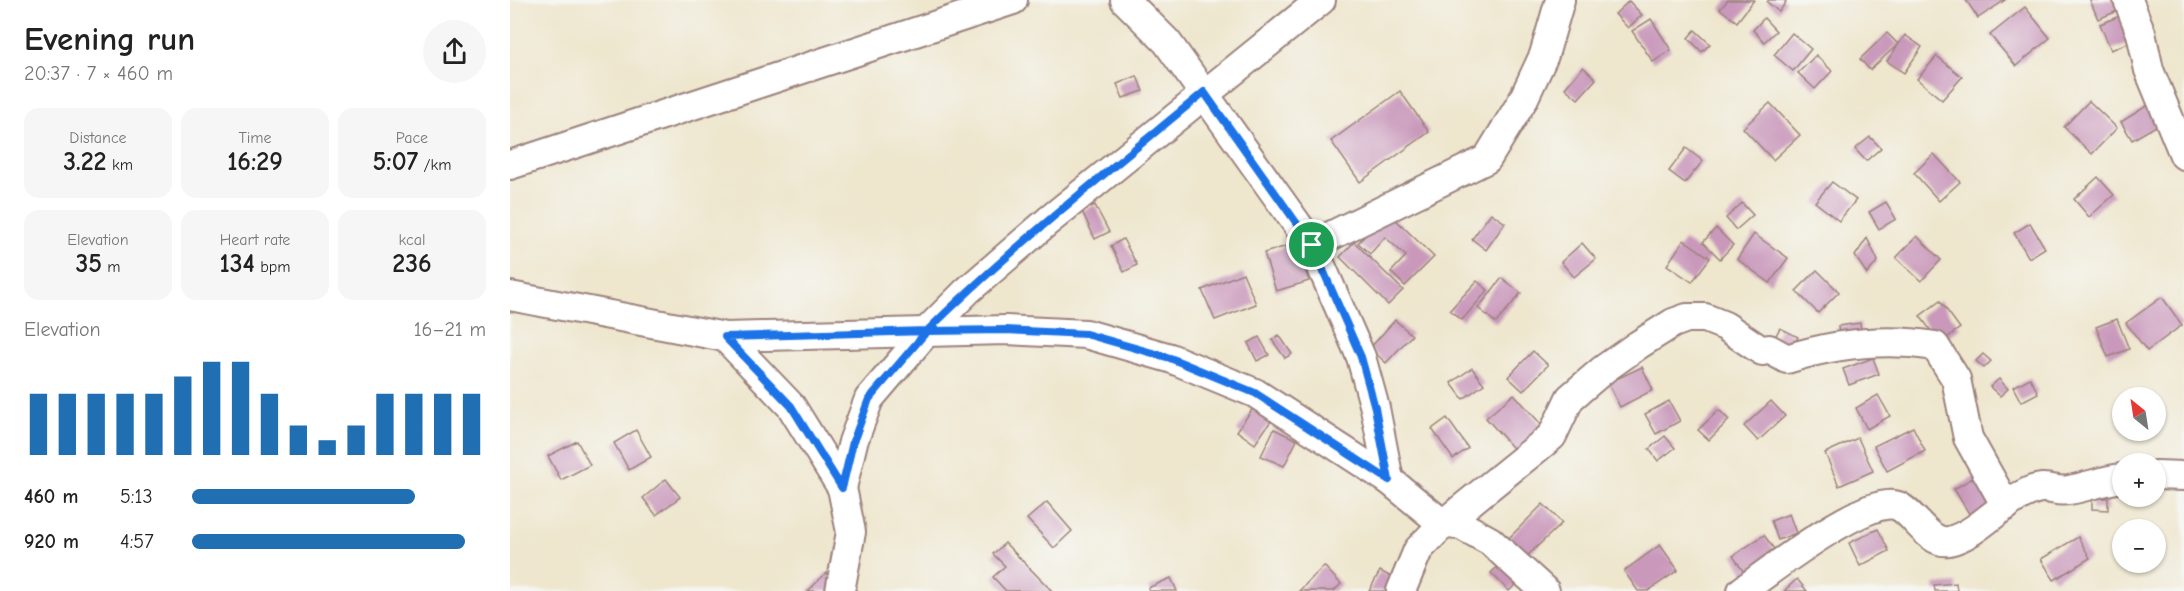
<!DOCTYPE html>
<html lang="en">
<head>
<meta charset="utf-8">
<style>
  :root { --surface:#fff; --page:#f6f6f6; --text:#222; --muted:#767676; --accent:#1f6fb2 }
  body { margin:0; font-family:"Comic Neue",sans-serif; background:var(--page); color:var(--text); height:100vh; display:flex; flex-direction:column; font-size:22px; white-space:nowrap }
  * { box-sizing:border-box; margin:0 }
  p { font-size:20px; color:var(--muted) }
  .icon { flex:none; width:33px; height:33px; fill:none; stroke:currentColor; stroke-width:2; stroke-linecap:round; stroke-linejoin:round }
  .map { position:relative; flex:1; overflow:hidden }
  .panel { display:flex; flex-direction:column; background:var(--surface); width:510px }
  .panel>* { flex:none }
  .needle { width:39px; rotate:330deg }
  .controls { position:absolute; left:1602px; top:387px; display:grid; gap:12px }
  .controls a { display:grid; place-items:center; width:54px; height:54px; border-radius:50%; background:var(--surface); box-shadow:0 2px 4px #0004; font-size:30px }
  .pin { position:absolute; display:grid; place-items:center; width:51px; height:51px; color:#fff; margin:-26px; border:3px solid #fff; border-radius:50%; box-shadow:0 2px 6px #0007 }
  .round { display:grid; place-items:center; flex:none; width:63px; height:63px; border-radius:32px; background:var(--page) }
  .head { display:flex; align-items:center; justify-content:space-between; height:102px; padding:0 24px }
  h1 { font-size:33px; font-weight:800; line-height:45px }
  .stats { display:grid; grid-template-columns:repeat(3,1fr); gap:9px; height:102px; padding:6px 24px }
  .stats div { display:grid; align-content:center; border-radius:15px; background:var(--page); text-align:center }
  .stats b { font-size:26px; font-weight:800 }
  .stats small { font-size:16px; font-weight:400 }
  .stats p { font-size:16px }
  .chart { height:168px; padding:12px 24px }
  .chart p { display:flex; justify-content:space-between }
  .chart svg { width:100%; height:108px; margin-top:6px; stroke:var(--accent); stroke-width:6 }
  ul { padding:0 24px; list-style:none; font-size:20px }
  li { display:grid; grid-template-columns:96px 72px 1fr; align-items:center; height:45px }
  li i { height:15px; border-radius:8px; background:var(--accent) }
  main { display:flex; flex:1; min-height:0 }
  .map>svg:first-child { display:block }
  .building { fill:#c998bb }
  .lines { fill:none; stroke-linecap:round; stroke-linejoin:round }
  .minor-casing { stroke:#9c827c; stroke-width:32 }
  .minor { stroke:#fff; stroke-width:28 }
  .route-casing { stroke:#fff; stroke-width:12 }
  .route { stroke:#1a73e8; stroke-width:8 }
</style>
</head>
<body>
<main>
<section class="panel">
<div class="head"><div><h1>Evening run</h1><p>20:37 · 7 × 460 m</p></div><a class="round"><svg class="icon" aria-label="share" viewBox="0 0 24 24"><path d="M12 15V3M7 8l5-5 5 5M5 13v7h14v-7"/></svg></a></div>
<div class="stats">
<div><p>Distance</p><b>3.22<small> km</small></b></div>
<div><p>Time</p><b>16:29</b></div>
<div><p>Pace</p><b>5:07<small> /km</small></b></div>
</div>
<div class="stats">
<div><p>Elevation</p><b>35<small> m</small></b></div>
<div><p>Heart rate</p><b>134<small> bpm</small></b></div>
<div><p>kcal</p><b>236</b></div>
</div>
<div class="chart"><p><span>Elevation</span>16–21 m</p>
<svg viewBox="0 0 160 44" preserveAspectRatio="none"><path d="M5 44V19M15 44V19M25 44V19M35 44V19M45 44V19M55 44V12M65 44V6M75 44V6M85 44V19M95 44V32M105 44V38M115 44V32M125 44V19M135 44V19M145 44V19M155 44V19"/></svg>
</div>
<ul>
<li><b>460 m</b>5:13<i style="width:76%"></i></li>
<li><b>920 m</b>4:57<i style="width:93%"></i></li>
</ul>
</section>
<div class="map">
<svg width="1674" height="591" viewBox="0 0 1674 591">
  <rect width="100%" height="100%" fill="#f6f6f2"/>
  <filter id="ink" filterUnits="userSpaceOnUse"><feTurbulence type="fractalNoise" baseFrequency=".0167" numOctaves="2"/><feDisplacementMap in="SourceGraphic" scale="12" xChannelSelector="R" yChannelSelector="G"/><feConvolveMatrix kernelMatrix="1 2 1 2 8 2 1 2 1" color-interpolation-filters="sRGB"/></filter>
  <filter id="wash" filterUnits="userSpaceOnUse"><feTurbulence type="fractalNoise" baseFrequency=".008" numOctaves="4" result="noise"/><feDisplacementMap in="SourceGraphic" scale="24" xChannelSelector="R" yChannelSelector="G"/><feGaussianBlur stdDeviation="1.35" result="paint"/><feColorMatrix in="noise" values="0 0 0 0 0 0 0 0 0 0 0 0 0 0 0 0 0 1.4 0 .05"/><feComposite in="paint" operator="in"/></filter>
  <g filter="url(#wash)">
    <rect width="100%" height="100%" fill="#eee6cd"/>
    <g id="blocks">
      <g class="building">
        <polygon points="1218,0 1244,0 1227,22 1210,9"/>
        <polygon points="1259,0 1274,0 1276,2 1269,12 1257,2"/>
        <polygon points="1456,0 1495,0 1468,18"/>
        <polygon points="1580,0 1612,0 1615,8 1588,19"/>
        <polygon points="1119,1 1132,15 1118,28 1105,14"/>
        <polygon points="1515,7 1540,38 1506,66 1480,35"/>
        <polygon points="1617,13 1628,39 1601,50 1590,24"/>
        <polygon points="1254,18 1266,31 1254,42 1243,30"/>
        <polygon points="1141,19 1161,50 1143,62 1122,31"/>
        <polygon points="1185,30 1200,44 1192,52 1178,38"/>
        <polygon points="1282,33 1301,49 1283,71 1264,55"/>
        <polygon points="1377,33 1388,44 1360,70 1350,59"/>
        <polygon points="1395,35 1412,47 1394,73 1377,61"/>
        <polygon points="1306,55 1322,71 1305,89 1288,73"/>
        <polygon points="1427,56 1452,77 1432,100 1407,79"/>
        <polygon points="1073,67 1086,79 1068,99 1055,88"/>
        <polygon points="627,76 633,91 613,98 607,84"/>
        <polygon points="890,91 919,132 850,182 821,141"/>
        <polygon points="1646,100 1658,119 1622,140 1611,122"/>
        <polygon points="1579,101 1607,128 1582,154 1554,127"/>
        <polygon points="1260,103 1290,135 1263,160 1233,128"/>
        <polygon points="1360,137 1371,148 1356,161 1345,149"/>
        <polygon points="1176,148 1193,161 1175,183 1159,171"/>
        <polygon points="1424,154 1450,182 1429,201 1404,173"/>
        <polygon points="1588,177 1604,195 1579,217 1564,199"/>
        <polygon points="1322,182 1346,200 1329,221 1305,202"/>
        <polygon points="1376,202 1386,219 1369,229 1359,212"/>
        <polygon points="1232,203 1243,215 1226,230 1216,218"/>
        <polygon points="585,205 599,232 585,239 572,211"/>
        <polygon points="878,212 924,257 895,286 881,272 896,256 875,237 860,254 848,243"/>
        <polygon points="981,213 995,223 976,250 962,239"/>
        <polygon points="1520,223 1535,248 1519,258 1504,233"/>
        <polygon points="1206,228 1223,245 1210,259 1193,242"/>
        <polygon points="1244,234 1278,258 1260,283 1227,259"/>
        <polygon points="1407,236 1431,260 1411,281 1386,258"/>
        <polygon points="1357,238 1368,261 1357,274 1345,256"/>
        <polygon points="613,239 627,265 614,272 601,246"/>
        <polygon points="1174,240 1200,258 1182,282 1157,265"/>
        <polygon points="844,242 893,290 878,305 830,257"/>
        <polygon points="787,243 799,281 766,291 754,253"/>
        <polygon points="1072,243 1086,259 1064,277 1051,262"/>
        <polygon points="1307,270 1329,292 1308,313 1286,291"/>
        <polygon points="733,273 746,304 705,320 692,290"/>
        <polygon points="992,278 1011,293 986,323 968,308"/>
        <polygon points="967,281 978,290 952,320 940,310"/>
        <polygon points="1652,297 1672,325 1637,351 1616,323"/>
        <polygon points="1430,301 1450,328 1430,343 1410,316"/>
        <polygon points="1607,319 1619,349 1598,357 1586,327"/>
        <polygon points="885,320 902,335 876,363 860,348"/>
        <polygon points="1350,323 1352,340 1330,343 1328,326"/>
        <polygon points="1270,328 1288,337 1278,356 1260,346"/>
        <polygon points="769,335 782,354 775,358 762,340"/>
        <polygon points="749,337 759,355 747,361 738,343"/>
        <polygon points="1023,351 1038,365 1013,391 998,377"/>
        <polygon points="1473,354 1481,361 1474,368 1466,361"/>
        <polygon points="1363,358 1369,374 1339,385 1333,369"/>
        <polygon points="1132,367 1143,390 1110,407 1098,383"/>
        <polygon points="962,368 974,384 953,399 941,383"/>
        <polygon points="1520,378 1528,393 1511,402 1503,387"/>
        <polygon points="1489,379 1498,389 1490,396 1480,387"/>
        <polygon points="1004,394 1037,431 1010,456 976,418"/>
        <polygon points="1368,395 1380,416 1357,429 1346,408"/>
        <polygon points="1159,401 1170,421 1146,434 1135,414"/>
        <polygon points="1261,401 1275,416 1248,441 1234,426"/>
        <polygon points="745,405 763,418 745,444 727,431"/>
        <polygon points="1209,410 1219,420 1199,440 1188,430"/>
        <polygon points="937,418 958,448 943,459 922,429"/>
        <polygon points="1403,427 1415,451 1377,471 1364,446"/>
        <polygon points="764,429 787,440 774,466 751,456"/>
        <polygon points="126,430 141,457 119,470 104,443"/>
        <polygon points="1155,436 1165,448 1148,461 1139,449"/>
        <polygon points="1348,438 1363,471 1329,486 1315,453"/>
        <polygon points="67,441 80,465 51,480 38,456"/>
        <polygon points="1471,473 1490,504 1463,520 1444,489"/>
        <polygon points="156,479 170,497 146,515 133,498"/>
        <polygon points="1582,498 1598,498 1598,510 1582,509"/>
        <polygon points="537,502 562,531 544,548 517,519"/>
        <polygon points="1033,504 1052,523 1015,558 997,540"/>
        <polygon points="1279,514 1286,533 1268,540 1261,521"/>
        <polygon points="1368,529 1379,551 1350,566 1339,543"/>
        <polygon points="1254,535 1271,559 1239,580 1223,556"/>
        <polygon points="1568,537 1580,558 1544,580 1531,559"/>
        <polygon points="495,543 542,591 496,591 483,577 495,566 483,554"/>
        <polygon points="1150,545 1168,570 1138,591 1128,591 1114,571"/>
        <polygon points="993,561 1011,579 999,591 981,573"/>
        <polygon points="814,566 831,584 824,591 789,591"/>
        <polygon points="870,571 891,582 887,591 859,591"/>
        <polygon points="316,573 328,585 322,591 298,591"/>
        <polygon points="661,578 667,591 639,591 638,588"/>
        <polygon points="1287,579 1297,591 1274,591"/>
        <polygon points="1446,583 1447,591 1425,591 1424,585"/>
      </g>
    </g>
  </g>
  <g filter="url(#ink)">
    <use href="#blocks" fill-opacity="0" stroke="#9c827c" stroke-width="1.5"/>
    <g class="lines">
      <defs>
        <g id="minor">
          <polyline points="615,0 657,42 802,245 851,357 865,408 879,480"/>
          <polyline points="1618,0 1631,33 1639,70 1674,155"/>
          <polyline points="0,165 503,0"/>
          <polyline points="802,245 977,159 1013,100 1034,55 1050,0"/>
          <polyline points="0,296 215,337 496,330 576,334 660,358 745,393 879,480 933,524 951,525 980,541 1035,591"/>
          <polyline points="215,337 281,406 332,488 341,532 330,591"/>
          <polyline points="1646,475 1674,476"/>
          <polyline points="332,488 343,442 359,399 417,331 457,291 538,221 811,0"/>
          <path d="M891 591 908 550 933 524 1042 436 1060 398 1094 369 1128 345 1163 323 1177 318H1195L1215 326 1252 351 1259 349 1277 359C1324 344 1375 338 1425 346L1446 379 1458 438 1496 506"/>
          <path d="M1232 591C1258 572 1360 493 1388 506 1404 513 1419 545 1439 541 1468 534 1489 505 1516 493 1538 482 1542 493 1559 490 1577 487 1594 480 1612 478"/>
        </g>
      </defs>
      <use href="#minor" class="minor-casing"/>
      <use href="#minor" class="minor"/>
    </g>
  </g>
  <g class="lines" filter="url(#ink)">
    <defs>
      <path id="route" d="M802 245 694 92C600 170 504 245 417 331L215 337 281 406 332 488 343 442 359 399 417 331 496 330 576 334 660 358 745 393 879 480 865 408 851 357 802 245"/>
    </defs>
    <use href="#route" class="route-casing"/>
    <use href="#route" class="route"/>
  </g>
</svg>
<div class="controls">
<a><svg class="needle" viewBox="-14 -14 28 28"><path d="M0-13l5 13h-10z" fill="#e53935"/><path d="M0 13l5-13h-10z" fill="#767676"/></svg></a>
<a>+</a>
<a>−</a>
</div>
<div class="pin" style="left:802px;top:245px;background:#1e9e55"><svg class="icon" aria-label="arrive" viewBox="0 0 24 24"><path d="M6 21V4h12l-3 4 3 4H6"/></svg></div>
</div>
</main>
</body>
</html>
